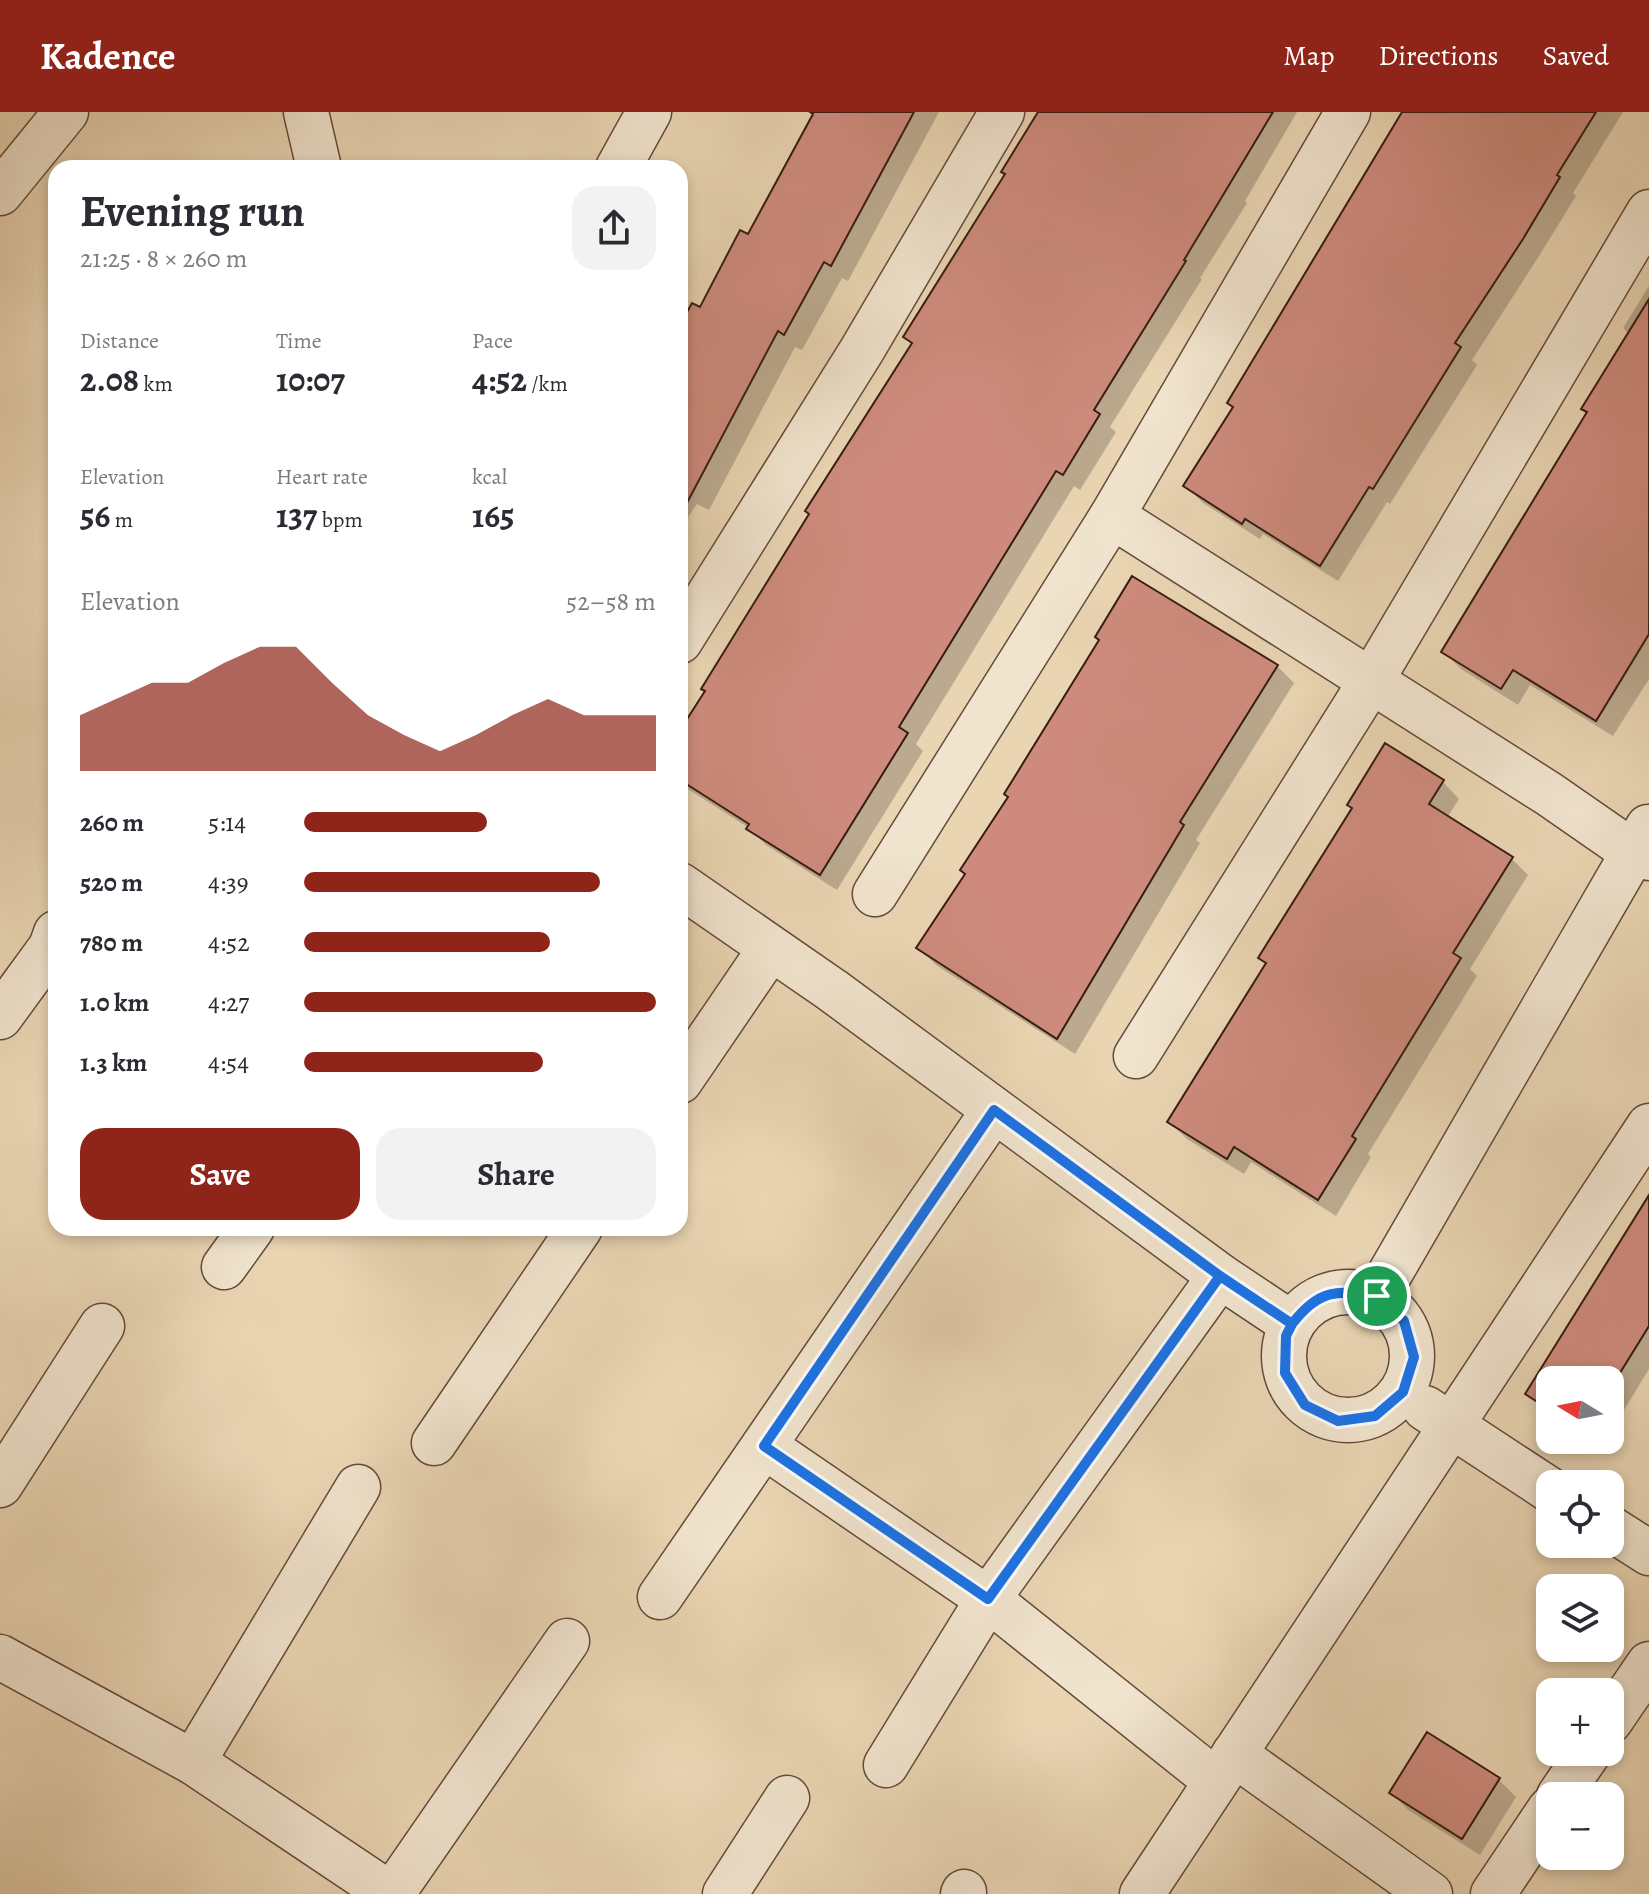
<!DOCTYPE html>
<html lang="en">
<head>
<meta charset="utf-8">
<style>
  :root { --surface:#fff; --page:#f2f2f3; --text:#2b2b33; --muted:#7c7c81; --accent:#8f2418 }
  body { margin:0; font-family:Alegreya,serif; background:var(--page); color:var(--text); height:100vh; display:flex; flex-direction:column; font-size:30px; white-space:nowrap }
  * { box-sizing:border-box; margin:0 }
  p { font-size:26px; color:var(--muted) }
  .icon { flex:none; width:44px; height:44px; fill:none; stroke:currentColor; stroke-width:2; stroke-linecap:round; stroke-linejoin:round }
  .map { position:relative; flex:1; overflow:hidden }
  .sheet { position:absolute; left:48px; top:48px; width:640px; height:1076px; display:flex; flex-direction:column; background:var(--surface); border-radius:24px; box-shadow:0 4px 12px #0003 }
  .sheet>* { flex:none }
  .needle { width:52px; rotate:280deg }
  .buttons { position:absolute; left:1536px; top:1254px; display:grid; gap:16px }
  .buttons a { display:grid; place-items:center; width:88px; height:88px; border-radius:16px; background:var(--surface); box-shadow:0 4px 12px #0003; font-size:40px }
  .pin { position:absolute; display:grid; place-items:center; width:68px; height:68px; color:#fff; margin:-34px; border:4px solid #fff; border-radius:50%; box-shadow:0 2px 8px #0007 }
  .round { display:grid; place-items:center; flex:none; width:84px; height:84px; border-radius:24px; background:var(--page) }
  .summary { display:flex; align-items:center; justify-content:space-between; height:136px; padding:0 32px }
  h1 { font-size:44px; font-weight:600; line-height:60px }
  .stats { display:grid; grid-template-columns:repeat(3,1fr); gap:12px; height:136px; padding:8px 32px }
  .stats div { display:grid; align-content:center }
  .stats b { font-size:34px; font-weight:600 }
  .stats small { font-size:22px; font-weight:400 }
  .stats p { font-size:22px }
  .chart { height:224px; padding:16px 32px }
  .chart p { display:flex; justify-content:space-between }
  .chart svg { width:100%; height:144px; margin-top:8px; fill:var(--accent); opacity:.7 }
  .cta { display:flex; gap:16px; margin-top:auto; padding:16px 32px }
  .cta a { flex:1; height:92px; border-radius:24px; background:var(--accent); color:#fff; font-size:32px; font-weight:600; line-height:92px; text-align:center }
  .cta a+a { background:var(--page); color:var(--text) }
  ul { padding:0 32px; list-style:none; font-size:26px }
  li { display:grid; grid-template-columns:128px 96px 1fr; align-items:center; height:60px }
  li i { height:20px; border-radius:10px; background:var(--accent) }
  header { display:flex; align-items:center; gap:48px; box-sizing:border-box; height:112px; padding:0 40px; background:var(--accent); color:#fff }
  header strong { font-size:38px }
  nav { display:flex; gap:44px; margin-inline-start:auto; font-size:28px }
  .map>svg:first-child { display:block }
  .shadow { fill:#0003 }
  .building { fill:#ce8b7d; stroke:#361c13; stroke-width:2 }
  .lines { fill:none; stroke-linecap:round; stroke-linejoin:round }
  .street-casing { stroke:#634a3b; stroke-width:47 }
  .street { stroke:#f1e4ce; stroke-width:44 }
  .route-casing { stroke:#fff; stroke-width:16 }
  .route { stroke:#1a73e8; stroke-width:10 }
</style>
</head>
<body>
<header>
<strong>Kadence</strong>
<nav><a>Map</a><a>Directions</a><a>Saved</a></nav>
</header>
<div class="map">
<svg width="1649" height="1782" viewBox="0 0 1649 1782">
  <rect width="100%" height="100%" fill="#ead5b3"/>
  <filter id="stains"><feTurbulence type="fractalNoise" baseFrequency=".0025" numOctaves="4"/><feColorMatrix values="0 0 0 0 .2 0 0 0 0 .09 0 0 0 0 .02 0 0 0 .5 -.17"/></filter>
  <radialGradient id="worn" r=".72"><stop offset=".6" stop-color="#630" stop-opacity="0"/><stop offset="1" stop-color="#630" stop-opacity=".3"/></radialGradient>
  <g class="shadow">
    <polygon points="817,0 939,0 848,169 842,166 802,238 795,235 709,398 697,392 680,417 680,218 700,198 748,125"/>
    <polygon points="1041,0 1297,0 1245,89 1247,91 1200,166 1202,167 1110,315 1116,320 1080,378 1074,374 916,632 923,639 837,778 766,733 749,716 680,672 680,622 913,233 905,225 1007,63"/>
    <polygon points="1404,0 1623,0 1573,81 1576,84 1539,144 1472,248 1477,253 1390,392 1387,390 1338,469 1263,422 1260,427 1203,391 1186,374 1234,296"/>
    <polygon points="1649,174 1649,567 1613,624 1530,573 1518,593 1461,557 1444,540 1589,302 1629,222 1623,216"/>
    <polygon points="1277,554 1294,571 1196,728 1200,731 1075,942 936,853 919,836"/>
    <polygon points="1443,670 1459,687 1447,706 1511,746 1528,763 1470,857 1477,864 1368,1042 1371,1045 1336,1104 1251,1050 1244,1062 1187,1027 1170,1010 1267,852 1260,846"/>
    <polygon points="1649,1084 1649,1257 1610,1321 1610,1268 1550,1268 1550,1302 1528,1282"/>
    <polygon points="1591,1328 1606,1328 1602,1335"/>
    <polygon points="1428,1623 1499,1668 1516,1685 1480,1743 1408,1698 1392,1681"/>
  </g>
  <g class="building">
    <polygon points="810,0 914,0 831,154 824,150 784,223 778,219 680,404 680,213 692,191 700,195 740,118 748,122 813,2"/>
    <polygon points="1038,0 1273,0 1184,148 1186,149 1094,298 1100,302 1063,363 1056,359 899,615 908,621 820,763 746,717 749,712 680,668 680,618 705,579 701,577 809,402 805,399 912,231 903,225 1005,62 1001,60"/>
    <polygon points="1402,0 1596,0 1557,63 1560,65 1523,127 1455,231 1461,235 1373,377 1369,375 1320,454 1245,407 1242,412 1183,374 1233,295 1227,291"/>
    <polygon points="1649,187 1649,522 1596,609 1513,558 1501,577 1441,540 1587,300 1581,297"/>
    <polygon points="1132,464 1278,553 1180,710 1184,713 1057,927 916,836 965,762 960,758 1008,685 1004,682 1099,528 1095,525"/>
    <polygon points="1385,631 1444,668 1429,692 1513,745 1453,841 1461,846 1352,1024 1356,1027 1318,1088 1234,1035 1227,1047 1167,1010 1266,851 1258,846 1352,696 1347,693"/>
    <polygon points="1649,1083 1649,1214 1610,1277 1610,1268 1550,1268 1550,1298 1525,1282"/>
    <polygon points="1427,1620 1500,1666 1462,1727 1389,1681"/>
  </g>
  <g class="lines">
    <defs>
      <g id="street">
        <polyline points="306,0 319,56"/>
        <polyline points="618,56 649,0"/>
        <polyline points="0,81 66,0"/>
        <polyline points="1112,404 1549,682 1634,741 1649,746"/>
        <polyline points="680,529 862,238 1002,0"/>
        <polyline points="680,773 832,878 1220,1164 1292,1212"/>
        <polyline points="875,782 1112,404 1348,0"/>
        <polyline points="0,905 51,835 56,821"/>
        <polyline points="1136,944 1371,569 1649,100"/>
        <polyline points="680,969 770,837"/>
        <polyline points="224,1155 252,1116"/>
        <circle cx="1348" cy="1244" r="64"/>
        <polyline points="1377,1184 1648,715"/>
        <polyline points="1425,1296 1550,1378"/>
        <polyline points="434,1331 580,1116"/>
        <polyline points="764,1334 988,1487 1216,1669"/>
        <polyline points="0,1373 102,1214"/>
        <polyline points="1610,1416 1649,1441"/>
        <polyline points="660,1485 994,998"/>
        <polyline points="0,1545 193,1650 390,1782"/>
        <polyline points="1610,1609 1649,1552"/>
        <polyline points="1234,1642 1430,1782"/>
        <polyline points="193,1650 358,1375"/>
        <polyline points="886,1653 988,1487 1220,1164"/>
        <polyline points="1559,1684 1589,1640"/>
        <polyline points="392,1782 567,1529"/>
        <polyline points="725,1782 787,1686"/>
        <polyline points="963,1782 964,1780"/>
        <polyline points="1142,1782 1649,1014"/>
        <polyline points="1493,1782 1550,1697"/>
      </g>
    </defs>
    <use href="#street" class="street-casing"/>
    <use href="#street" class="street"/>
  </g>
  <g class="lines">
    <defs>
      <path id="route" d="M1377 1184C1336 1178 1319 1177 1292 1212L1220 1164 994 998 764 1334 988 1487 1220 1164 1292 1212 1286 1224 1285 1261 1305 1293 1338 1309 1375 1304 1403 1280 1414 1245 1404 1209 1377 1184"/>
    </defs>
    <use href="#route" class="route-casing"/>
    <use href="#route" class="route"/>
  </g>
  <rect width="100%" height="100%" filter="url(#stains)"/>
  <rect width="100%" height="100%" fill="url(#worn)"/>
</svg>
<div class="buttons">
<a><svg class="needle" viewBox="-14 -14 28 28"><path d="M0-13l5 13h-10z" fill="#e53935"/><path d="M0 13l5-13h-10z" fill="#7c7c81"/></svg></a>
<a><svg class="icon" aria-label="locate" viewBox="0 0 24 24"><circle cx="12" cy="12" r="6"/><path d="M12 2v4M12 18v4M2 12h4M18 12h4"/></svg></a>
<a><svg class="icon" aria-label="layers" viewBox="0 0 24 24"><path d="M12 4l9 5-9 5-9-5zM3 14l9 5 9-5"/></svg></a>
<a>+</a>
<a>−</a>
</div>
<div class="pin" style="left:1377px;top:1184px;background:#1e9e55"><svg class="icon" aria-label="arrive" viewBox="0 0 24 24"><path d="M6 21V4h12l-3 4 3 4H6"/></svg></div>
<section class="sheet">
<div class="summary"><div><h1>Evening run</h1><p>21:25 · 8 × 260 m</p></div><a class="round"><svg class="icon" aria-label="share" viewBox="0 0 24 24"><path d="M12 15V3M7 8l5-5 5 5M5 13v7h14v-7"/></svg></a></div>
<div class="stats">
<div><p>Distance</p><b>2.08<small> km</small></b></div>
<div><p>Time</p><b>10:07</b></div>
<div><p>Pace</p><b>4:52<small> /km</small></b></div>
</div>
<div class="stats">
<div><p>Elevation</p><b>56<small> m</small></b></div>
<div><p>Heart rate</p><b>137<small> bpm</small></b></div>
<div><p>kcal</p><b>165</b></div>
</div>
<div class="chart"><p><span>Elevation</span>52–58 m</p>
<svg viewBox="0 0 160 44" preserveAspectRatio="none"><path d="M0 44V27L10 22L20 17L30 17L40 11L50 6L60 6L70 17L80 27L90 33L100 38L110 33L120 27L130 22L140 27L150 27L160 27V44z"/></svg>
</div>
<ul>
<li><b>260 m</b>5:14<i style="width:52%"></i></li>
<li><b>520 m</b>4:39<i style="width:84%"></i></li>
<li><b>780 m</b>4:52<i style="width:70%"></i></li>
<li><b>1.0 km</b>4:27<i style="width:100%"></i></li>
<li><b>1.3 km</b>4:54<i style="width:68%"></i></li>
</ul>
<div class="cta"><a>Save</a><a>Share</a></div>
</section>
</div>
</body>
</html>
